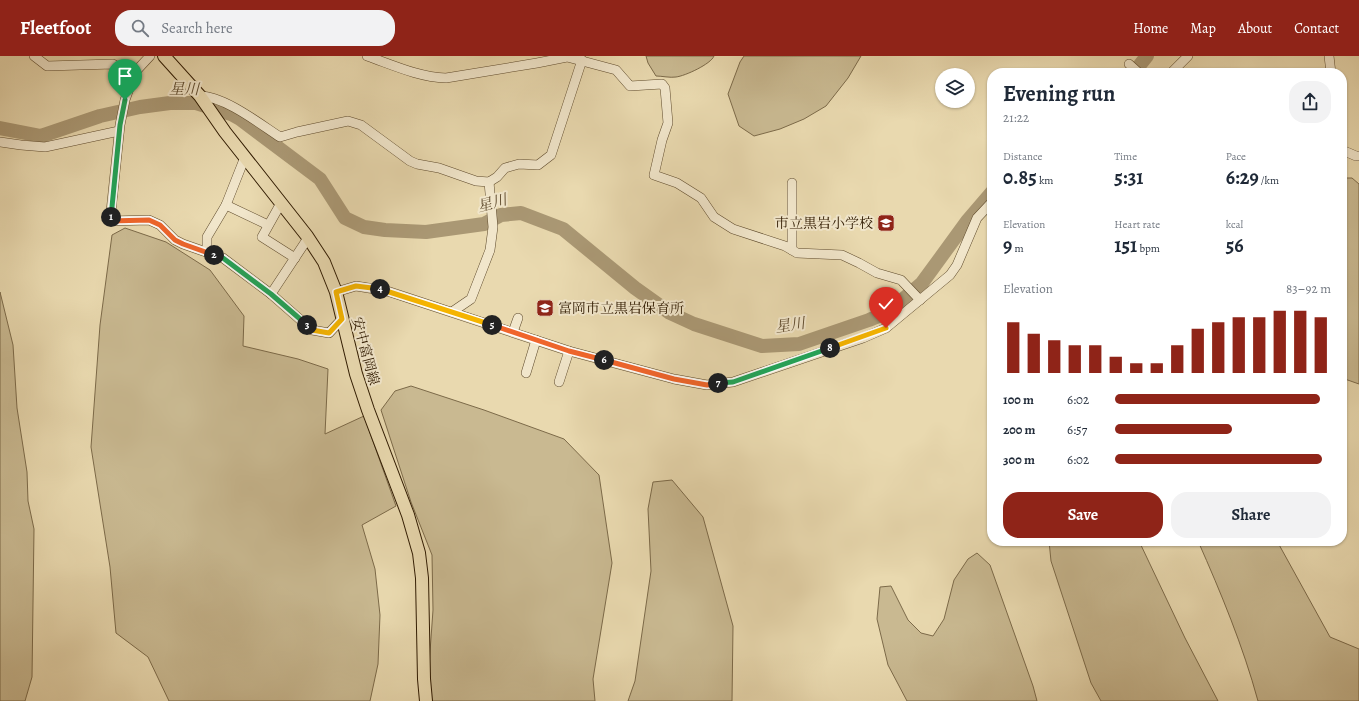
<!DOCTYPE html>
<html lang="en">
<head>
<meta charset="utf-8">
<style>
  :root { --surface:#fff; --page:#f2f2f3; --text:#1f2937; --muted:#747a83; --accent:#8f2418 }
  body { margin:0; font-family:Alegreya,"Noto Serif JP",serif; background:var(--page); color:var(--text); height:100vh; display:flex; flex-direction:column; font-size:15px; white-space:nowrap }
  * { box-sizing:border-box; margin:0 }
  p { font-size:13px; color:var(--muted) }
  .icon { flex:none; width:22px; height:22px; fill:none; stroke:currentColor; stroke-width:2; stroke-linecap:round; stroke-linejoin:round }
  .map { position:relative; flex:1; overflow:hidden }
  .sheet { position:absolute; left:987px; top:12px; width:360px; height:478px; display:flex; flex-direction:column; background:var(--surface); border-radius:16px; box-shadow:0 1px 3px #0004 }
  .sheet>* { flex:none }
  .buttons { position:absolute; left:935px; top:12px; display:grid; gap:8px }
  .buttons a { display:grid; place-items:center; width:40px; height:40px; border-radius:50%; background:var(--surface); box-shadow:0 1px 3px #0004; font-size:20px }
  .pin { position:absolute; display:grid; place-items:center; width:34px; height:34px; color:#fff; margin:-41px -17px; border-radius:50% 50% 50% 0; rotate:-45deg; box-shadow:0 0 4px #0007 }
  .pin .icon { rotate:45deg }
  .km { position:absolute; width:20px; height:20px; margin:-10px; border-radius:50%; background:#222; color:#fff; font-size:11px; line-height:20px; text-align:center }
  .round { display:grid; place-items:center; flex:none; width:42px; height:42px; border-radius:16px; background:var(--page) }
  .overview { display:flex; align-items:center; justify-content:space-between; height:68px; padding:0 16px }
  h1 { font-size:22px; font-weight:600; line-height:30px }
  .metrics { display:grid; grid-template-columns:repeat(3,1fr); gap:6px; height:68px; padding:4px 16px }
  .metrics div { display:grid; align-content:center }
  .metrics b { font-size:20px; font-weight:600 }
  .metrics small { font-size:11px; font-weight:400 }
  .metrics p { font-size:11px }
  .chart { height:112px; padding:8px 16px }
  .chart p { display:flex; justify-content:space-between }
  .chart svg { width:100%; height:72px; margin-top:4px; stroke:var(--accent); stroke-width:6 }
  .primary-button { display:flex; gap:8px; margin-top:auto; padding:8px 16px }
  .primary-button a { flex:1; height:46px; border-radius:16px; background:var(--accent); color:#fff; font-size:16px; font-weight:600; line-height:46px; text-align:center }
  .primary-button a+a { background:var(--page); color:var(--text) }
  ul { padding:0 16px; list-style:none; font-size:13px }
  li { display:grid; grid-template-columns:64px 48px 1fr; align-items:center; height:30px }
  li i { height:10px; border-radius:5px; background:var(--accent) }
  header { display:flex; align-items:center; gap:24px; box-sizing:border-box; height:56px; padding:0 20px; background:var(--accent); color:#fff }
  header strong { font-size:19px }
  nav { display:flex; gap:22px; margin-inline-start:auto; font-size:14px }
  .search { width:280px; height:36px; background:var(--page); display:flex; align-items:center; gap:10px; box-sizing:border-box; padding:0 14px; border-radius:16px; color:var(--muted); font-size:15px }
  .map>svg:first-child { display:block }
  .green { fill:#c9b991; stroke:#7c6a49 }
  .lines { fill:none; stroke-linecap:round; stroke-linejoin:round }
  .river { stroke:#aa9874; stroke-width:14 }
  .minor-casing { stroke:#5e4a2c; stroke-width:10 }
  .major-casing { stroke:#2f1a01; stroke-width:14 }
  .minor { stroke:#f1e6cb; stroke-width:9 }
  .major { stroke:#e9d9af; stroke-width:12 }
  .split-1-casing { stroke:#fff; stroke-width:8 }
  .split-2-casing { stroke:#fff; stroke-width:8 }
  .split-3-casing { stroke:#fff; stroke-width:8 }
  .split-4-casing { stroke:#fff; stroke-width:8 }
  .split-5-casing { stroke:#fff; stroke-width:8 }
  .split-6-casing { stroke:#fff; stroke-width:8 }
  .split-7-casing { stroke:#fff; stroke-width:8 }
  .split-8-casing { stroke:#fff; stroke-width:8 }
  .split-9-casing { stroke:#fff; stroke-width:8 }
  .split-1 { stroke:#22a559; stroke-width:5 }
  .split-2 { stroke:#f0652b; stroke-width:5 }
  .split-3 { stroke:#22a559; stroke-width:5 }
  .split-4 { stroke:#f5b400; stroke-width:5 }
  .split-5 { stroke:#f5b400; stroke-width:5 }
  .split-6 { stroke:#f0652b; stroke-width:5 }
  .split-7 { stroke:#f0652b; stroke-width:5 }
  .split-8 { stroke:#22a559; stroke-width:5 }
  .split-9 { stroke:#f5b400; stroke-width:5 }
  .labels { text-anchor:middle; stroke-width:4; stroke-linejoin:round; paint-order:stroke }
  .poi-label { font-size:14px; fill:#2f1a01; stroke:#f1e6cb; text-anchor:end }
  .street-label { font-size:14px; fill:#2f1a01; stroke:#f1e6cb }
  .water-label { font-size:15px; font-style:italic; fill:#604c2f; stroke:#f1e6cb }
</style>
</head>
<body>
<header>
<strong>Fleetfoot</strong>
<div class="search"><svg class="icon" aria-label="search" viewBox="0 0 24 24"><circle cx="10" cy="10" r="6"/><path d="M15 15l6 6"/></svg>Search here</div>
<nav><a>Home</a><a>Map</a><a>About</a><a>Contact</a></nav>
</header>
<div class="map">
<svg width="1359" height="645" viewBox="0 0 1359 645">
  <rect width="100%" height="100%" fill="#e9d9af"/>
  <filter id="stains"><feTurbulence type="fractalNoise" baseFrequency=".005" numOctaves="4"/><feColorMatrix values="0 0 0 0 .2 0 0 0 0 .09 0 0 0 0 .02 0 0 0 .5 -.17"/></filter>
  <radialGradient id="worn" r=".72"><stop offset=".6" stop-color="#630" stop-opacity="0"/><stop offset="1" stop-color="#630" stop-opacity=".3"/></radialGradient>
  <g class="green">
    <path d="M646 0H714C711 8 685 20 676 21 670 22 662 20 656 20L648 7Z"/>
    <polygon points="744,0 861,0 848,22 826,50 804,63 780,73 754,80 739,70 728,38 740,6"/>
    <polygon points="1342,122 1352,122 1359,128 1359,328 1342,322"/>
    <polygon points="125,172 166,186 210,214 244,260 243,290 298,303 328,313 325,378 364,360 396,450 362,469 375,513 380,559 378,608 370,645 169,645 148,601 116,577 110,511 91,391 100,269 112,179"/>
    <polygon points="0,236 13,289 17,352 27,416 28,445 34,473 32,621 25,645 0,645"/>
    <polygon points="411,330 484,354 564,383 599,419 612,507 593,623 595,645 430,645 428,624 433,554 432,499 411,446 381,354 395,335"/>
    <polygon points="672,424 703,461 733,570 732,645 628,645 635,625 651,515 648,453 653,426"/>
    <polygon points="1049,485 1139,485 1185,582 1218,645 1101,645 1091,627 1051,505"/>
    <path d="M1198 485H1277L1330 581 1359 593V645H1258C1243 590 1221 537 1198 485Z"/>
    <polygon points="977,497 990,509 1033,630 1037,645 907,645 888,609 877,563 880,531 891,530 908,564 921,577 933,580 944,563 954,524 968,503"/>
  </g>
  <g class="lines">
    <g class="river">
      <polyline points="1131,17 1139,10 1147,0"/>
      <polyline points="0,72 41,80 100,60 140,51 170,47 196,47 231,58 240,63 320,123 345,162 364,171 385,174 426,176 484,168 501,159 521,157 563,173 635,232 670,257 694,268 762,290 799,288 869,264 888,256 922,227 968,164 992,136"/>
    </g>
    <defs>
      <g id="minor">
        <polyline points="34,0 47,10 113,8 134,21"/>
        <polyline points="150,0 136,15 131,27 125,44 120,69 110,165 149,164 160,169 175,184 183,188 223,202 271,238 312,274 329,277 342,263"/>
        <path d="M367 0C393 9 418 21 446 22L537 7 567 1 616 14 630 30 662 28 665 32 668 67 662 84 654 119 677 127 701 142 714 161 733 173 785 190 797 197 842 199 859 207 877 217 901 224 920 244"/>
        <polyline points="1329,0 1331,17"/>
        <polyline points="1129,8 1139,17"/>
        <polyline points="1171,17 1188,0"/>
        <path d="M200 40C224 40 260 68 280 81L297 76 348 65 361 69 410 105 417 108 439 112 476 125 489 126 497 121 505 112 519 108 538 109 551 99 582 4"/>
        <polyline points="0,86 21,89 45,91 119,75"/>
        <polyline points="1342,94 1356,100 1359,100"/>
        <polyline points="281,147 262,181 295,202"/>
        <polyline points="226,149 268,169"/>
        <polyline points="792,194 792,127"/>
        <polyline points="207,196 207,181 226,149 245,101"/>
        <polyline points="336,236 356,230 387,235 569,295 674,323 707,329 733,326 863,282 886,272 950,219 957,209 977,162 992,146"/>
        <polyline points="271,238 308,182"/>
        <polyline points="452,256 471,243 490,194 493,171 489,126"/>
        <polyline points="513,276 518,262"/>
        <polyline points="526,317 536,284"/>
        <polyline points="559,326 569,295"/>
      </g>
      <polyline id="major" points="164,0 200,40 225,76 307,180 324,206 336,236 356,318 368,354 408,459 419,497 422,522 424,623 426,645"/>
    </defs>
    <use href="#minor" class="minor-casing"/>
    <use href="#major" class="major-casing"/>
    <use href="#minor" class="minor"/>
    <use href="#major" class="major"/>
  </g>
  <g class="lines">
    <defs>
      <polyline id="split-1" points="111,161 120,69 125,44"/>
      <polyline id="split-2" points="111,161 110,165 149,164 160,169 175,184 183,188 214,199"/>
      <polyline id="split-3" points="214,199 223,202 271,238 307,269"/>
      <polyline id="split-4" points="307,269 312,274 329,277 342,263 336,236 356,230 380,233"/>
      <polyline id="split-5" points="380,233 492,269"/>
      <polyline id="split-6" points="492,269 569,295 604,304"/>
      <polyline id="split-7" points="604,304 674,323 707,329 718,327"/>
      <polyline id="split-8" points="718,327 733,326 830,292"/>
      <polyline id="split-9" points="830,292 886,272"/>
    </defs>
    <use href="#split-1" class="split-1-casing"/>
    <use href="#split-2" class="split-2-casing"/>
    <use href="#split-3" class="split-3-casing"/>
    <use href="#split-4" class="split-4-casing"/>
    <use href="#split-5" class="split-5-casing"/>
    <use href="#split-6" class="split-6-casing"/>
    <use href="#split-7" class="split-7-casing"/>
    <use href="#split-8" class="split-8-casing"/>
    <use href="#split-9" class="split-9-casing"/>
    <use href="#split-1" class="split-1"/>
    <use href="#split-2" class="split-2"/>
    <use href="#split-3" class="split-3"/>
    <use href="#split-4" class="split-4"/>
    <use href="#split-5" class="split-5"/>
    <use href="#split-6" class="split-6"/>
    <use href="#split-7" class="split-7"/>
    <use href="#split-8" class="split-8"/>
    <use href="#split-9" class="split-9"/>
  </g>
  <defs>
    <symbol id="school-square" viewBox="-11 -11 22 22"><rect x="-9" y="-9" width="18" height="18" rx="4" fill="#8f2418" stroke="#f1e6cb"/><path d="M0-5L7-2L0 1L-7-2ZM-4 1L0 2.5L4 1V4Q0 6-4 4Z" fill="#fff"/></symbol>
  </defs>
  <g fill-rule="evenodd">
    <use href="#school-square" x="876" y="157" width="20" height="20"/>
    <use href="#school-square" x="535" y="242" width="20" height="20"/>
  </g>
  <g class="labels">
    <g class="poi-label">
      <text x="873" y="172">市立黒岩小学校</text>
      <text x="558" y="257" text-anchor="start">富岡市立黒岩保育所</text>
    </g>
    <g class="street-label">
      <text transform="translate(366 295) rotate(75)" y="5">安中富岡線</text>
    </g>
    <g class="water-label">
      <text transform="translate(184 33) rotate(1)" y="5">星川</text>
      <text transform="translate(492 147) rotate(-15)" y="5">星川</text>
      <text transform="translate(790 269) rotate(-9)" y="5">星川</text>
    </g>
  </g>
  <rect width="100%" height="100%" filter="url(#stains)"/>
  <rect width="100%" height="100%" fill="url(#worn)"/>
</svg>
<div class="buttons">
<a><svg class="icon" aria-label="layers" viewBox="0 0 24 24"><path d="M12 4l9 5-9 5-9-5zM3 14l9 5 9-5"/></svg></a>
</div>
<div class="pin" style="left:125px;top:44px;background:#1e9e55"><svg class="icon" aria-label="arrive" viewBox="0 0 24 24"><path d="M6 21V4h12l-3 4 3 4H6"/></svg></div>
<div class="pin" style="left:886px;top:272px;background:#d93025"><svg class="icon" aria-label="check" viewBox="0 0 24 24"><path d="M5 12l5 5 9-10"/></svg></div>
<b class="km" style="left:111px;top:161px">1</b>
<b class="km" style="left:214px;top:199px">2</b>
<b class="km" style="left:307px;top:269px">3</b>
<b class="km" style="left:380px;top:233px">4</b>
<b class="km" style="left:492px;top:269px">5</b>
<b class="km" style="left:604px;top:304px">6</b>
<b class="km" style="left:718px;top:327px">7</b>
<b class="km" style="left:830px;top:292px">8</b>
<section class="sheet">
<div class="overview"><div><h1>Evening run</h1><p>21:22</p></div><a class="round"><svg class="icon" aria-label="share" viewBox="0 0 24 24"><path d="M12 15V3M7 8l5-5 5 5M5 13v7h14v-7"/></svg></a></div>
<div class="metrics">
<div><p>Distance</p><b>0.85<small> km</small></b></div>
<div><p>Time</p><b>5:31</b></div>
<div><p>Pace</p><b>6:29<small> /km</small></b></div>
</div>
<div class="metrics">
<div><p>Elevation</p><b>9<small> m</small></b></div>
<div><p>Heart rate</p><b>151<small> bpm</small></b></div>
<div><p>kcal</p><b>56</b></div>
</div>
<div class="chart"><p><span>Elevation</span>83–92 m</p>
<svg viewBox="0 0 160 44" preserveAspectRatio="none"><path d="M5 44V13M15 44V20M25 44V24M35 44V27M45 44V27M55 44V34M65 44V38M75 44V38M85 44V27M95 44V17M105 44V13M115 44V10M125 44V10M135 44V6M145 44V6M155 44V10"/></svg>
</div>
<ul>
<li><b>100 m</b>6:02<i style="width:95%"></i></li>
<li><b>200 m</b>6:57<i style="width:54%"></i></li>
<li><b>300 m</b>6:02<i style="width:96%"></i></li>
</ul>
<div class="primary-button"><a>Save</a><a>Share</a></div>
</section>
</div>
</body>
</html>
